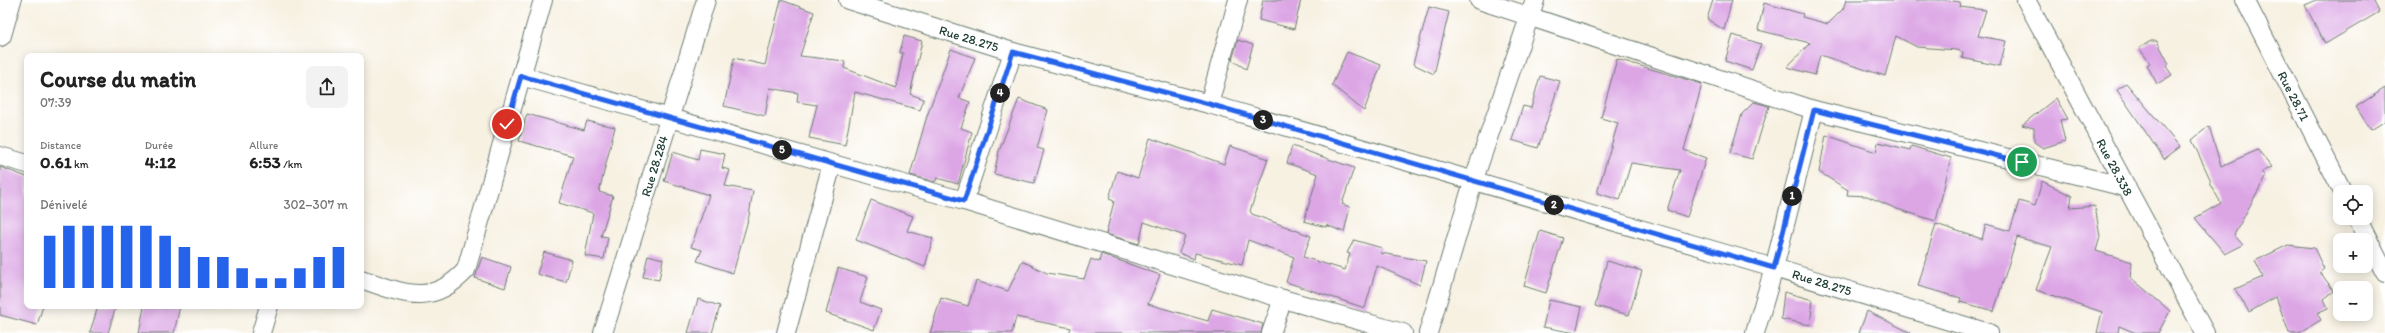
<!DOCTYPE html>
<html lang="fr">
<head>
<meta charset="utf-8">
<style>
  :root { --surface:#fff; --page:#f2f2f2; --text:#222; --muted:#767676; --accent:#2563eb }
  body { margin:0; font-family:Itim,sans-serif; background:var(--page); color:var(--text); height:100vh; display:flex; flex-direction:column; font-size:15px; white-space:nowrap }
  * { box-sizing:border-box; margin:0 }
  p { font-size:13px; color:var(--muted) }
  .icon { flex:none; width:22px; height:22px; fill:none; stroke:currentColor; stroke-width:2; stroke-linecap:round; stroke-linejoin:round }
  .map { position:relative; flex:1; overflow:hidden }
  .details { position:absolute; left:24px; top:53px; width:340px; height:256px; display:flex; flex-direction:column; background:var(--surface); border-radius:8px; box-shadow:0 2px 10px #0003 }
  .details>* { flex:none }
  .tools { position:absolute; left:2333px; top:185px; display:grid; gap:8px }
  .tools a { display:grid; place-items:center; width:40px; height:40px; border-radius:8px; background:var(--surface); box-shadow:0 2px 10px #0003; font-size:20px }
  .pin { position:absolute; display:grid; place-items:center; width:34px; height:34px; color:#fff; margin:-17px; border:2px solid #fff; border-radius:50%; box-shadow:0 1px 4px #0007 }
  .km { position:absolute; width:20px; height:20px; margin:-10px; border-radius:50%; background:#222; color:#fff; font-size:11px; line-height:20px; text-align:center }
  .round { display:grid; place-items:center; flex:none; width:42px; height:42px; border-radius:8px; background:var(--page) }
  .overview { display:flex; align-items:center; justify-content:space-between; height:68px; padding:0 16px }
  h1 { font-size:22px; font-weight:700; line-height:30px }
  .stats { display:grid; grid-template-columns:repeat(3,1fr); gap:6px; height:68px; padding:4px 16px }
  .stats div { display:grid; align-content:center }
  .stats b { font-size:17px; font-weight:700 }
  .stats small { font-size:11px; font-weight:400 }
  .stats p { font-size:11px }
  .chart { height:112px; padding:8px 16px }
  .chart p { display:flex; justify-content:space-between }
  .chart svg { width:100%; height:72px; margin-top:4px; stroke:var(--accent); stroke-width:6 }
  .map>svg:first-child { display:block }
  .building { fill:#dca6e5 }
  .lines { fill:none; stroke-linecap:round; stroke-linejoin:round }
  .minor-casing { stroke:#6b7c71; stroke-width:20 }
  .tertiary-casing { stroke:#6b7c71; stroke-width:24 }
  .minor { stroke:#fff; stroke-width:18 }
  .tertiary { stroke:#fff; stroke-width:22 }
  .route-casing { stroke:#fff; stroke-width:8 }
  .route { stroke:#2563eb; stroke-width:5 }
  .labels { text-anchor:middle; stroke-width:3.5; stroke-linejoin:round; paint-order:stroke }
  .street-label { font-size:13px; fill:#1f3d34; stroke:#fff }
</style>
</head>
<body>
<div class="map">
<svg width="2385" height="333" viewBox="0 0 2385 333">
  <rect width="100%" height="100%" fill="#fff"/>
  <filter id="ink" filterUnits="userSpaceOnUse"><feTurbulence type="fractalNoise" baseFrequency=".025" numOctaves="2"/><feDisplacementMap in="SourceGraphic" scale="8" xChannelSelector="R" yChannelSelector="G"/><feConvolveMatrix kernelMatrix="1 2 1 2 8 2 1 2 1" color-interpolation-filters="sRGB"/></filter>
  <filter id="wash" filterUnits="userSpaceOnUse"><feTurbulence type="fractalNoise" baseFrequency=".012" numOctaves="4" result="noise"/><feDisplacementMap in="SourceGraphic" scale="16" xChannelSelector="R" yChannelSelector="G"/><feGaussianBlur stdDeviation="0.9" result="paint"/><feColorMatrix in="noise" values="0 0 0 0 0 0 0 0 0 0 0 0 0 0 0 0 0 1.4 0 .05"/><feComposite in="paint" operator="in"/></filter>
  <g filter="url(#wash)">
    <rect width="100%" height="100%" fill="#f7f1e2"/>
    <g id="blocks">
      <g class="building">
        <polygon points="781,0 814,12 800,56 845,61 844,68 896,88 903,53 900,53 904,36 922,41 910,94 924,99 920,110 855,92 845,145 809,138 817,105 797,102 798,93 770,88 765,116 724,106 734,58 765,65"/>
        <polygon points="1263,0 1301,0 1294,29 1259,20"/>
        <polygon points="1713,0 1732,0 1724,30 1707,19"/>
        <polygon points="1846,0 1947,0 1960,2 1959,7 1986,10 1978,36 2006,41 2000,66 1962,58 1963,52 1957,50 1917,47 1896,36 1885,76 1820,55 1815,75 1787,67 1810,43 1758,30 1764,3 1803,14 1802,17 1828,24 1843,9"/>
        <polygon points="2317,0 2373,0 2379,12 2325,44 2305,5"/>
        <polygon points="1429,7 1449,12 1434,74 1413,64"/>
        <polygon points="1733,35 1761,44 1752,70 1725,61"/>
        <polygon points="1238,40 1253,45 1246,69 1232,60"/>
        <polygon points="2151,41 2157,41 2169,64 2166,66 2172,75 2157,84 2147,65 2150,63 2139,48"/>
        <polygon points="951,49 975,58 959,98 970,102 961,128 972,132 958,184 937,178 935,182 910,175 927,116"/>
        <polygon points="1347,52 1381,65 1364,111 1332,85"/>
        <polygon points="1617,59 1702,84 1684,150 1706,158 1687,217 1667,210 1680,170 1631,163 1620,200 1597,193 1618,123 1601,118"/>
        <polygon points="1540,76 1560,81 1538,148 1512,140 1523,106 1531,108"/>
        <polygon points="2126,83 2180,147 2164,159 2117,90"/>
        <polygon points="2385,88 2385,121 2371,130 2356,107"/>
        <polygon points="2056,98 2068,119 2060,120 2065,141 2043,148 2034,142 2034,128 2022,125"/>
        <polygon points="1019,99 1048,110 1037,148 1044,150 1034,183 994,174 999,151"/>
        <polygon points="1754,102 1769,106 1752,159 1730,153 1742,114"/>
        <polygon points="527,114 584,130 587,121 615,127 599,192 613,196 601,236 608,237 604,259 585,256 593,213 559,203 573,156 519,141"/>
        <polygon points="2209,126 2221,166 2258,150 2272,167 2262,172 2266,176 2234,235 2243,245 2225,254 2195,218 2221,203 2209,182 2211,181 2192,140"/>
        <polygon points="1826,135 1876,152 1878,142 1910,150 1911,146 1951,158 1936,221 1897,209 1867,196 1847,195 1848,190 1819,172"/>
        <polygon points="1150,138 1224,164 1230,146 1268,159 1250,211 1252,214 1311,236 1303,257 1345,270 1350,254 1347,253 1354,240 1382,248 1381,253 1426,261 1420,285 1377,266 1365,308 1286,282 1294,257 1248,240 1242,265 1195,253 1194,259 1179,253 1185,236 1144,222 1139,244 1106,234 1114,201 1109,199 1117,171 1138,178"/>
        <polygon points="1292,146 1354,168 1342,204 1350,207 1344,232 1326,225 1326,227 1304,221 1318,174 1287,163"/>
        <polygon points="700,149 725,154 722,168 730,170 725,186 753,191 749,216 733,273 697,261 702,250 691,247 709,195 664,181 673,152 698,160"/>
        <polygon points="0,167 27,177 27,306 43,306 37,325 0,315"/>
        <polygon points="2042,181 2072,196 2070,208 2095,206 2100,237 2096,251 2132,262 2130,277 2170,311 2158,333 2136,333 2119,326 2118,333 2097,333 2102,312 2036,290 2052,247 2017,237 1994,311 1960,302 1961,298 1918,286 1936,224 1982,239 1986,224 2010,231 2019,201 2035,206"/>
        <polygon points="871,200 913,216 907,231 933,238 925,267 856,240"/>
        <polygon points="1540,231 1563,238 1546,293 1524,286"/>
        <polygon points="2288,245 2314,248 2324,269 2320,272 2334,291 2324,299 2328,308 2317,313 2321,320 2299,333 2289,333 2276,297 2249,312 2235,289 2263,277 2255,261"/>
        <polygon points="544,252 572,260 566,282 537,274"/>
        <polygon points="1101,254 1160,275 1148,304 1208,321 1212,309 1263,324 1261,333 1069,333 1071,328 1016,317 1012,333 930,333 941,298 968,306 976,281 1008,291 1022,261 1047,273 1084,279 1091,259 1099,262"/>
        <polygon points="648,255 663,259 659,280 643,277"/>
        <polygon points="482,257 511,267 505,288 475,278"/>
        <polygon points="1607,261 1642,271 1629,315 1595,306"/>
        <polygon points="838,268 868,277 860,302 881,310 874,330 826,313"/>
        <polygon points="1784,292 1813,300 1810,325 1781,319"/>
        <polygon points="698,299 720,306 712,333 688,333"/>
        <polygon points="1549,300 1582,307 1576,333 1543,327"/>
        <polygon points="98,306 116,306 108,333 90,333"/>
        <polygon points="144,306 180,306 174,333 139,333"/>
        <polygon points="1867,311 1911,333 1859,333"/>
      </g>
    </g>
  </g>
  <g filter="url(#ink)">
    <use href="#blocks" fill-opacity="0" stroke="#6b7c71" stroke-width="1"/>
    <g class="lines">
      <defs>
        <g id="minor">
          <polyline points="848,0 1013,52 1209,104 1774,268 1989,333"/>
          <polyline points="1479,0 1814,110 2125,187"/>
          <polyline points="2026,0 2205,333"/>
          <polyline points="2245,0 2343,192"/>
          <polyline points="521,76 964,201 1283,299 1403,333"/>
          <polyline points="1209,104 1238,0"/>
          <polyline points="0,156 27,164"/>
          <polyline points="964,201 1013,52"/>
          <polyline points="2357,218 2385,273"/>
          <path d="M361 279C403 293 431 308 466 270L543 0"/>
          <polyline points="261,333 269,306"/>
          <polyline points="603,333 706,0"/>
          <polyline points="786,333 832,164"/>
          <polyline points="1271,333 1283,299"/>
          <polyline points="1428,333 1473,182 1535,0"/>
          <polyline points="1755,333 1774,268 1814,110"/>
        </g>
        <polyline id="tertiary" points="0,35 10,0"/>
      </defs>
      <use href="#minor" class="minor-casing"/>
      <use href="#tertiary" class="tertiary-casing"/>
      <use href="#minor" class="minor"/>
      <use href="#tertiary" class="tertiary"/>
    </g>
  </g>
  <g class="lines" filter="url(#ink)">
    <defs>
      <polyline id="route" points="507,124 521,76 964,201 1013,52 1209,104 1774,268 1814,110 2022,162"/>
    </defs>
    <use href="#route" class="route-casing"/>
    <use href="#route" class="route"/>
  </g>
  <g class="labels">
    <g class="street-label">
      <text transform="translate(969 38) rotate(17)" y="5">Rue 28.275</text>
      <text transform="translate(2294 96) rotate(63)" y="5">Rue 28.71</text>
      <text transform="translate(654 166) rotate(-73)" y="5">Rue 28.284</text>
      <text transform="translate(2115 167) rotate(62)" y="5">Rue 28.338</text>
      <text transform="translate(1822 282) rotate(17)" y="5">Rue 28.275</text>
    </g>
  </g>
</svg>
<div class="tools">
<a><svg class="icon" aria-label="locate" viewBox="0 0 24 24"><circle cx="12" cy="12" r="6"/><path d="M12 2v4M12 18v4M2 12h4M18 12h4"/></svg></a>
<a>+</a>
<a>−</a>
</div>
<div class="pin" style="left:2022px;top:162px;background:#1e9e55"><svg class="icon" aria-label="arrive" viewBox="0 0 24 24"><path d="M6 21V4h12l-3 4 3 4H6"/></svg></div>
<div class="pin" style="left:507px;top:124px;background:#d93025"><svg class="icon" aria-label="check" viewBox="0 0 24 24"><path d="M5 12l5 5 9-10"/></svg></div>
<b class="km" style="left:1792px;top:196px">1</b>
<b class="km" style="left:1554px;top:205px">2</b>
<b class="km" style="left:1263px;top:120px">3</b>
<b class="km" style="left:1000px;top:93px">4</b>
<b class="km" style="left:782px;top:150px">5</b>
<section class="details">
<div class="overview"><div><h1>Course du matin</h1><p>07:39</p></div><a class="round"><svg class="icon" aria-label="share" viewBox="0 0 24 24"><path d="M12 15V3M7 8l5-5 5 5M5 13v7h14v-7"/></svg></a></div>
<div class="stats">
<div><p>Distance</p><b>0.61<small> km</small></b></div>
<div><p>Durée</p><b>4:12</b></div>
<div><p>Allure</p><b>6:53<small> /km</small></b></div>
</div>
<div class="chart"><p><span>Dénivelé</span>302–307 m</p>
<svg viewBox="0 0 160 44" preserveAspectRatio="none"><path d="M5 44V12M15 44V6M25 44V6M35 44V6M45 44V6M55 44V6M65 44V12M75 44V19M85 44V25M95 44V25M105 44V32M115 44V38M125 44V38M135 44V32M145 44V25M155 44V19"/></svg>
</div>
</section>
</div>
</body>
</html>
